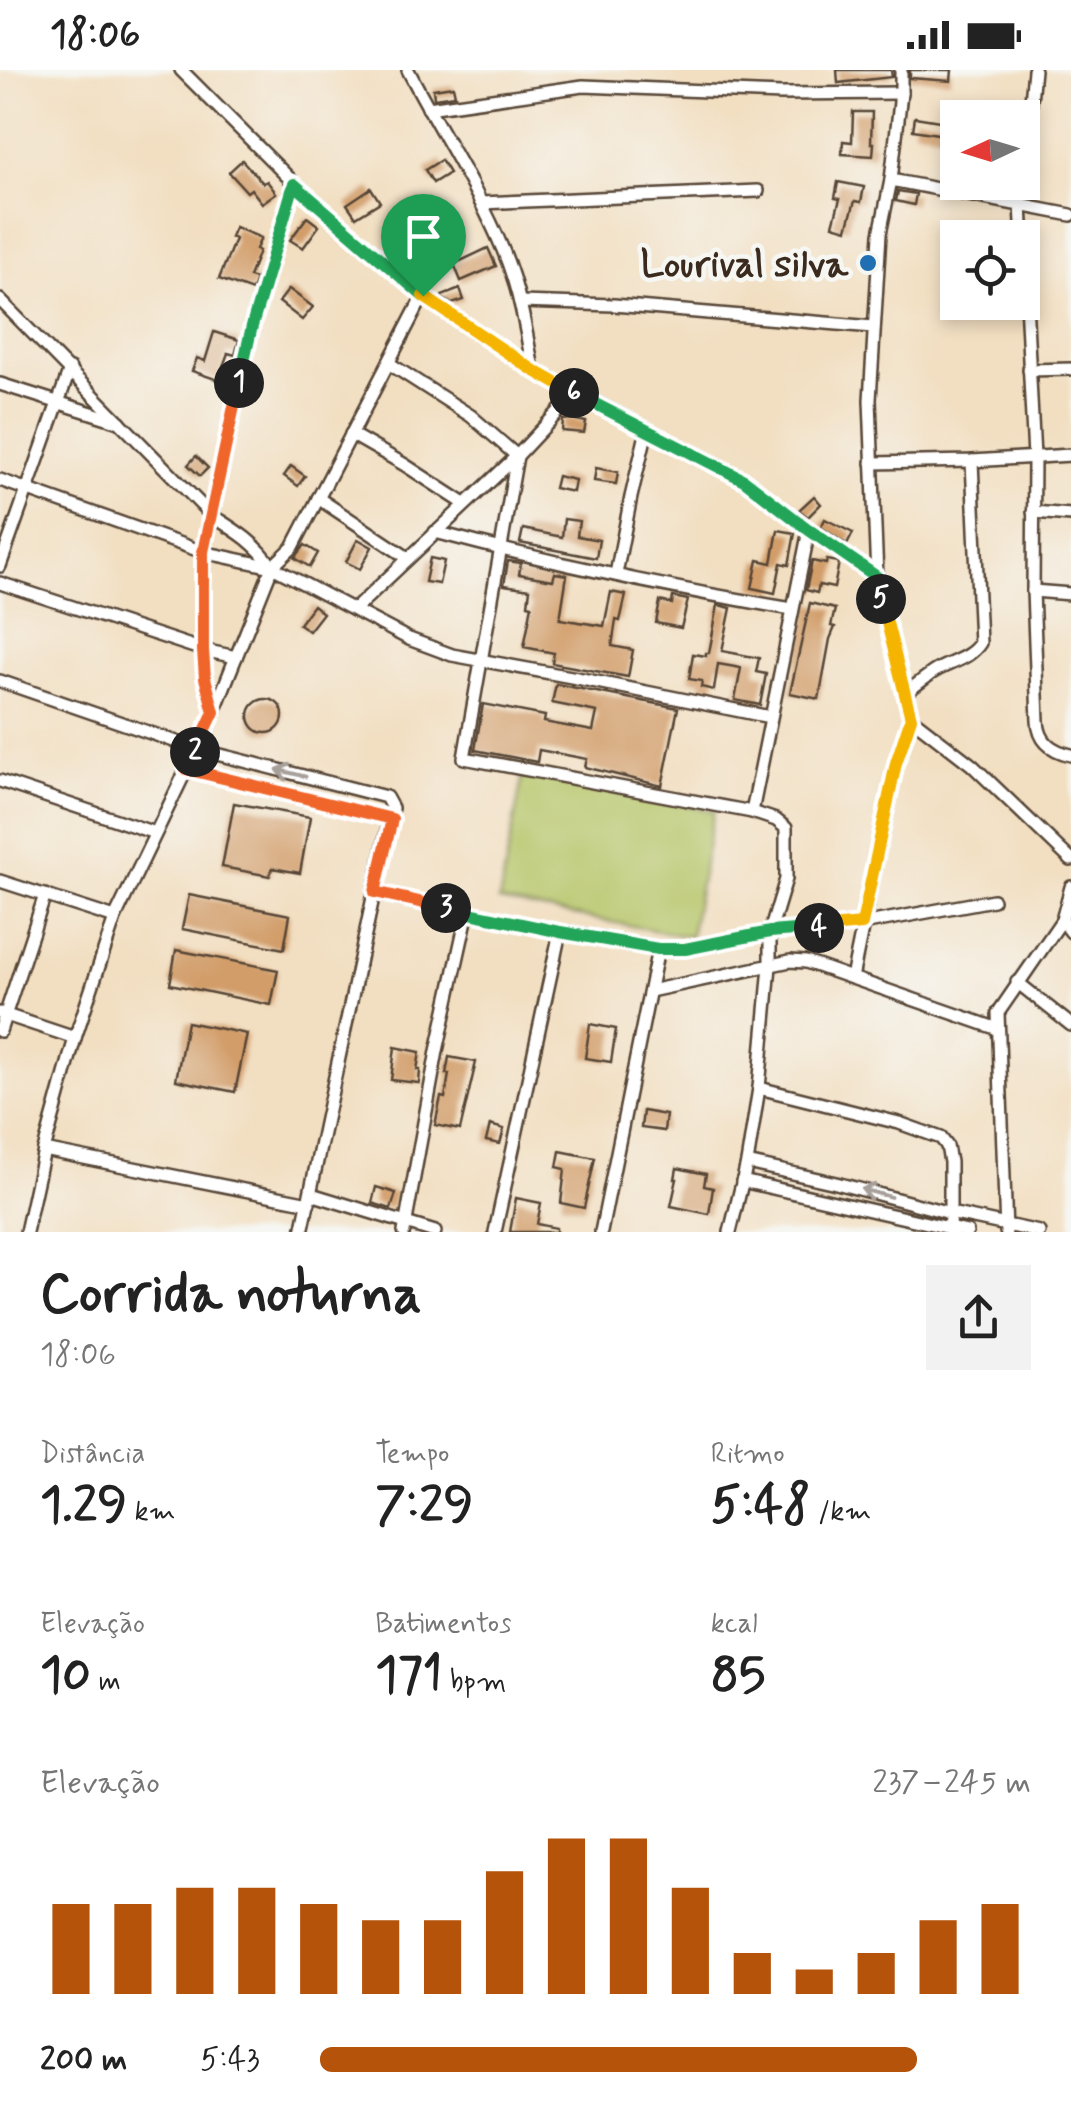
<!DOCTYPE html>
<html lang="pt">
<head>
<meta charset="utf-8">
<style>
  :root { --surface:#fff; --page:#f2f2f2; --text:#222; --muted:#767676; --accent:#b45309 }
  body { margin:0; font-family:Mynerve,sans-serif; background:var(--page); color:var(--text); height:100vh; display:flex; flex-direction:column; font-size:38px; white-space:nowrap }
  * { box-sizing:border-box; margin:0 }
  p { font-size:32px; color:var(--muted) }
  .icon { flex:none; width:55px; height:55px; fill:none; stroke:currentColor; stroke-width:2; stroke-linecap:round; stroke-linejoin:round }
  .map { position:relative; height:1162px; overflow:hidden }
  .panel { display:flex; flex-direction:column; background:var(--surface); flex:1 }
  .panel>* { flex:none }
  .needle { width:65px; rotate:266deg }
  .tools { position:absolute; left:940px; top:30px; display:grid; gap:20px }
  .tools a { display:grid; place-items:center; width:100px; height:100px; border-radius:0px; background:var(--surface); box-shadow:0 5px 15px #0003; font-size:50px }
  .pin { position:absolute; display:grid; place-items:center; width:85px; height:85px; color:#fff; margin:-102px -42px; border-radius:50% 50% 50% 0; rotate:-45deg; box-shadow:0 0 10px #0007 }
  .pin .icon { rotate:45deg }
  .km { position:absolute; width:50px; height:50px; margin:-25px; border-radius:50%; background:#222; color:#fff; font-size:28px; line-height:50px; text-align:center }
  .round { display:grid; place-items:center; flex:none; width:105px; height:105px; border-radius:0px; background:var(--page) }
  .summary { display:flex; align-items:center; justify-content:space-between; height:170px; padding:0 40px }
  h1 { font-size:55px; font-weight:800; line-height:75px }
  .stats { display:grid; grid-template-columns:repeat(3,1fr); gap:15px; height:170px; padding:10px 40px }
  .stats div { display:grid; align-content:center }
  .stats b { font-size:50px; font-weight:800 }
  .stats small { font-size:28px; font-weight:400 }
  .stats p { font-size:28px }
  .chart { height:280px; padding:20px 40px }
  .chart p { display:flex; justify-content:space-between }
  .chart svg { width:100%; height:180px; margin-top:10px; stroke:var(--accent); stroke-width:6 }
  ul { padding:0 40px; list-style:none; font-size:32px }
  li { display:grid; grid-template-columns:160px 120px 1fr; align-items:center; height:75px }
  li i { height:25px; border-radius:12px; background:var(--accent) }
  .status { display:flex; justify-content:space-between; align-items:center; height:70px; padding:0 50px; background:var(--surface); direction:ltr }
  .status svg { height:28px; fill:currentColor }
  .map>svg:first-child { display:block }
  .green { fill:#b6c568; stroke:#787843; stroke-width:2.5 }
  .building { fill:#d29d69 }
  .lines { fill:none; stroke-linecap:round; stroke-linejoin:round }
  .street-casing { stroke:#564536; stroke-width:16 }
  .street { stroke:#fff; stroke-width:11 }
  .oneway { stroke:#a79f9a }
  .split-1-casing { stroke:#fff; stroke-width:20 }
  .split-2-casing { stroke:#fff; stroke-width:20 }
  .split-3-casing { stroke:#fff; stroke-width:20 }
  .split-4-casing { stroke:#fff; stroke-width:20 }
  .split-5-casing { stroke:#fff; stroke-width:20 }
  .split-6-casing { stroke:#fff; stroke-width:20 }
  .split-7-casing { stroke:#fff; stroke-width:20 }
  .split-1 { stroke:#22a559; stroke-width:12 }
  .split-2 { stroke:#f0652b; stroke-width:12 }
  .split-3 { stroke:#f0652b; stroke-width:12 }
  .split-4 { stroke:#22a559; stroke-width:12 }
  .split-5 { stroke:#f5b400; stroke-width:12 }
  .split-6 { stroke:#22a559; stroke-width:12 }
  .split-7 { stroke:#f5b400; stroke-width:12 }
  .poi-dot { fill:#1f6fb2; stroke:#f6f6f2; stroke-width:4 }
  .labels { text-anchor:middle; stroke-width:9; stroke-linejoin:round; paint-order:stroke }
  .poi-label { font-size:38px; font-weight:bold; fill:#3b2a1e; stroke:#f6f6f2; text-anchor:end }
</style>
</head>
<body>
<div class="status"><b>18:06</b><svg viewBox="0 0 49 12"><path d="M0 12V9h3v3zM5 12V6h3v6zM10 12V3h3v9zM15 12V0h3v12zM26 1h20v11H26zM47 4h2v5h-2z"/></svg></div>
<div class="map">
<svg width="1071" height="1162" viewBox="0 0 1071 1162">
  <rect width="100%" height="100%" fill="#f6f6f2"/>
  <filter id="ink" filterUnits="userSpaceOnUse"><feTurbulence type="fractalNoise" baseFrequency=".01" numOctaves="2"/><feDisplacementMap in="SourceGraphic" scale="20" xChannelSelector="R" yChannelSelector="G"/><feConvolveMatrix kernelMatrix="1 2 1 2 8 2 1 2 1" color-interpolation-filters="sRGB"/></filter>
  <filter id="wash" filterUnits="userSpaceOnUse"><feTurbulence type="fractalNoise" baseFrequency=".0048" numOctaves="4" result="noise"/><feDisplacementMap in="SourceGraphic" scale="40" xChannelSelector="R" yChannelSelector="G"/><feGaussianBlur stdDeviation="2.25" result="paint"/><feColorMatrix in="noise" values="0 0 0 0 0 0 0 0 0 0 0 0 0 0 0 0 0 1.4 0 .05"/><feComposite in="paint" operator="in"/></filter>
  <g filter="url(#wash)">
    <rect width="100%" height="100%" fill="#f2dec0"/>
    <polygon class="green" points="523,704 714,741 690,867 499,831"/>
    <g id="blocks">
      <g class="building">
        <polygon points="837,0 891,0 892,7 838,13"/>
        <polygon points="910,0 952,0 951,11 910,8"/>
        <polygon points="453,16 455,25 434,28 433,19"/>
        <polygon points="853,42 872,42 871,73 874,73 873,86 842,84 843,71 852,72"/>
        <polygon points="915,47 946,52 944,65 913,60"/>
        <polygon points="242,90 263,113 267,111 276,123 262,133 251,119 247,122 229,102"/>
        <polygon points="441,90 449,103 433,113 425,100"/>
        <polygon points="838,112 864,117 861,132 855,131 847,159 833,155 840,129 835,128"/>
        <polygon points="371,118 380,132 356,147 347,134"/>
        <polygon points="898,121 916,124 914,135 896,131"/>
        <polygon points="307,147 319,156 303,178 290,170"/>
        <polygon points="235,157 261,168 256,179 259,181 249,207 256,209 252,221 219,209 235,169 231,167"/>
        <polygon points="415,168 421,180 402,191 396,179"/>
        <polygon points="488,178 496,196 461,211 454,194"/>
        <polygon points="289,219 313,237 302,250 279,232"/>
        <polygon points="460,219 464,230 452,234 442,228 442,226"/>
        <polygon points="214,262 239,270 235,285 228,283 218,310 192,301 197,288 205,291"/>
        <polygon points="572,349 586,352 584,363 562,361 563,350"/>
        <polygon points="196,386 208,398 200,406 188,395"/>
        <polygon points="291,396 305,406 298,416 284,406"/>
        <polygon points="596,398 618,402 616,414 594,411"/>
        <polygon points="557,406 575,410 573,422 554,418"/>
        <polygon points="814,426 821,434 808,447 799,440"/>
        <polygon points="564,449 579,451 577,466 599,470 596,488 520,473 523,459 562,467"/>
        <polygon points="825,449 853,463 847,475 821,457"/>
        <polygon points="778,460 795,463 789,495 781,493 775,523 752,518 758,490 772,493"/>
        <polygon points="358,469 372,477 360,499 346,492"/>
        <polygon points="305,475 318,483 310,497 295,488"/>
        <polygon points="430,488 444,491 439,514 425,512"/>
        <polygon points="827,490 839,492 834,518 819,515 817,523 806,520 812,491 826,494"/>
        <polygon points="508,491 521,493 519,504 553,510 555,503 567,505 560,549 604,556 611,522 626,525 620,551 616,550 612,576 633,580 628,607 552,593 554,583 524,577 532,535 528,534 530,519 504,515"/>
        <polygon points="673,527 688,530 681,558 656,553 660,531 672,534"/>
        <polygon points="810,533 835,539 831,556 835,557 830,569 819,629 790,623"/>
        <polygon points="313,535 323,543 309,561 299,554"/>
        <polygon points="718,535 731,538 722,581 759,588 756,602 766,604 760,635 735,630 741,598 718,594 714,620 701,617 702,611 689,609 693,584 706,586 706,583 709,583"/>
        <polygon points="556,614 678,638 662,716 585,697 587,689 539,680 537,692 475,680 483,634 545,646 544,652 593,661 597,642 552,633"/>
        <circle cx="266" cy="646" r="17"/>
        <polygon points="234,733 310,747 300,803 272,798 270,806 222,797"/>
        <polygon points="189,825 290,845 284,879 182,859"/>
        <polygon points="176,880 278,900 271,935 170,914"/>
        <polygon points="187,952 247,964 235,1022 176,1010"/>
        <polygon points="590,954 616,959 611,992 585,988"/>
        <polygon points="395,977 420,982 417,1000 420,1000 419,1013 391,1010"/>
        <polygon points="449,987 476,992 460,1060 435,1055 441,1027 445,1028 449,1004 446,1004"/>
        <polygon points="643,1041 666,1045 664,1061 641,1058"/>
        <polygon points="490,1055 504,1059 500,1074 486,1071"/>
        <polygon points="560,1081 595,1088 584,1138 561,1133 565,1099 557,1097"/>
        <polygon points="677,1098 706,1104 704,1116 713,1118 709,1144 671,1136 677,1109 675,1109"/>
        <polygon points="376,1117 396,1123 391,1139 372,1133"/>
        <polygon points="516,1128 541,1133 537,1154 556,1158 556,1162 510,1162"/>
      </g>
    </g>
  </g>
  <g filter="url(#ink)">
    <use href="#blocks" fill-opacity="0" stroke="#564536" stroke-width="2.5"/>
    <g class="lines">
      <defs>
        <g id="street">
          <polyline points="181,0 294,113 423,226 533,300"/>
          <path d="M408 0C439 60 477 117 503 180 519 218 526 259 533 300L743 409 809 460 877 507"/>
          <polyline points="901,0 901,23 891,110 880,164 870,330 877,507 883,539 911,648 972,695 1071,790"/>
          <path d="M1034 0 1021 134 1034 387 1033 521 1038 651C1039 672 1052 681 1071 685"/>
          <polyline points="428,38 583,16 782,24 901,23"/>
          <polyline points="891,110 1071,145"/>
          <polyline points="481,133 758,121"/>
          <path d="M0 230 211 445C235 460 257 473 272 497L409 569 452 585 577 608 770 647"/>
          <polyline points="520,232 614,235 873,257"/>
          <polyline points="390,294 471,346 517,386 464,688 752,742 776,750 786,758 786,809 770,862 770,896 759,1018 747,1093 730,1162"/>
          <polyline points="1029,300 1071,299"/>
          <polyline points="0,314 120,352"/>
          <polyline points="351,364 405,395 465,434"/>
          <polyline points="872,393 972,391 1071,385"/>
          <polyline points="0,410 203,482 272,497"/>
          <polyline points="318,428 408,488"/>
          <polyline points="1033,442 1071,445"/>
          <path d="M435 462C552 493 672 519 792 539"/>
          <polyline points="0,496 70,299"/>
          <polyline points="616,504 631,427 647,360"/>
          <polyline points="0,513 203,580 236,587"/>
          <polyline points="1033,521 1071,524"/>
          <polyline points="354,540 517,386 575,324"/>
          <polyline points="0,611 197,679 386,727 392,738 302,1162"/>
          <path d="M905 622C915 617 922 610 932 603 948 592 969 590 980 573L972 391"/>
          <polyline points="214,642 205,607 203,580 203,482 252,255 294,113"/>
          <polyline points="186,699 391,749"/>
          <polyline points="0,711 155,763"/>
          <polyline points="752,742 809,460"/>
          <polyline points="0,811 115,848"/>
          <polyline points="375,823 560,862 658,879 685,879 770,862 862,854 993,830"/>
          <polyline points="1062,850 1071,862"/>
          <polyline points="852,908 896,693 911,648"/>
          <polyline points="1017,912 1071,955"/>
          <polyline points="650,921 790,891 806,892 998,959"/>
          <polyline points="0,943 75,968"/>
          <polyline points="0,961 45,825"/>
          <polyline points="759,1018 899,1053 941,1068 947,1076 950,1092 950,1162"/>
          <polyline points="44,1080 309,1133"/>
          <polyline points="747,1093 836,1113 950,1143 1039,1162"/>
          <polyline points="742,1111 967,1162"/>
          <polyline points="311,1124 435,1162"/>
          <polyline points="26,1162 44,1080 75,968 115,848 214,642 272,497 293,477 423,226"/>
          <polyline points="404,1162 437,981 468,841"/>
          <polyline points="495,1162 560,862"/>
          <polyline points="601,1162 658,879"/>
          <polyline points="1006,1162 998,943 1062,850 1071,817"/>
        </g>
      </defs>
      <use href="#street" class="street-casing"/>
      <use href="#street" class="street"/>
    </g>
    <defs><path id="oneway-shaft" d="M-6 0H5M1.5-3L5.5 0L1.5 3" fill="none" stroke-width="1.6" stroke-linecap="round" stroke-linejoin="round" transform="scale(2.5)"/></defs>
    <g class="oneway">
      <use href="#oneway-shaft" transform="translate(291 703) rotate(-166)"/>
      <use href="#oneway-shaft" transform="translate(876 1123) rotate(-165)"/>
    </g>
  </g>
  <g class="lines" filter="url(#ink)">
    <defs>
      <polyline id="split-1" points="239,313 252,256 294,114 423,226"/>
      <polyline id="split-2" points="195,682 214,642 205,608 203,580 203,482 239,313"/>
      <polyline id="split-3" points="195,682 186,699 392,749 375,822 446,838"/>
      <polyline id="split-4" points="446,838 560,862 658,879 685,879 770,862 819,858"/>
      <polyline id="split-5" points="819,858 862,854 896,693 911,648 881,529"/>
      <polyline id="split-6" points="574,323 744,410 809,460 877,507 881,529"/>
      <polyline id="split-7" points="423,226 533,300 574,323"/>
    </defs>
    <use href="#split-1" class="split-1-casing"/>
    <use href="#split-2" class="split-2-casing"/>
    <use href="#split-3" class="split-3-casing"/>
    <use href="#split-4" class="split-4-casing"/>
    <use href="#split-5" class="split-5-casing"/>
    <use href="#split-6" class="split-6-casing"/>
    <use href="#split-7" class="split-7-casing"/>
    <use href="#split-1" class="split-1"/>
    <use href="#split-2" class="split-2"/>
    <use href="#split-3" class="split-3"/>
    <use href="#split-4" class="split-4"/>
    <use href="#split-5" class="split-5"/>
    <use href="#split-6" class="split-6"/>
    <use href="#split-7" class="split-7"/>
  </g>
  <circle class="poi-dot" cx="868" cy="193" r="10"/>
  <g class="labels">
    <g class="poi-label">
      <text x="848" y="206">Lourival silva</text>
    </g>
  </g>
</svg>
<div class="tools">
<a><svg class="needle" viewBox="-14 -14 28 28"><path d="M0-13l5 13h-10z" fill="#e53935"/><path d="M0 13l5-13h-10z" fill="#767676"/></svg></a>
<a><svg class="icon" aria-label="locate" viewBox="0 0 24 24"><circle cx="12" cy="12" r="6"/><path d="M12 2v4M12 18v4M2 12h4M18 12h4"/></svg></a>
</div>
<div class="pin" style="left:423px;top:226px;background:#1e9e55"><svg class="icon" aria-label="arrive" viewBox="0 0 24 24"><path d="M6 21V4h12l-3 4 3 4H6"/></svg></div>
<b class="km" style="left:239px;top:313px">1</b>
<b class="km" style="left:195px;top:682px">2</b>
<b class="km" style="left:446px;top:838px">3</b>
<b class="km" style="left:819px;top:858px">4</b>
<b class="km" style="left:881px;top:529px">5</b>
<b class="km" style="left:574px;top:323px">6</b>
</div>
<section class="panel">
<div class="summary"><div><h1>Corrida noturna</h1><p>18:06</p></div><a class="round"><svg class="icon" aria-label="share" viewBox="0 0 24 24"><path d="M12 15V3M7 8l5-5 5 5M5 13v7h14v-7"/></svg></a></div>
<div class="stats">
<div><p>Distância</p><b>1.29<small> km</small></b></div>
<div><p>Tempo</p><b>7:29</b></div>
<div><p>Ritmo</p><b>5:48<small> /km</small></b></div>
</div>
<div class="stats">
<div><p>Elevação</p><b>10<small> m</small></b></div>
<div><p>Batimentos</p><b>171<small> bpm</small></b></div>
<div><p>kcal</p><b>85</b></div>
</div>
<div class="chart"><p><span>Elevação</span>237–245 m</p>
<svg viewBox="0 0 160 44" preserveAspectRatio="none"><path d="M5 44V22M15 44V22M25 44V18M35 44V18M45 44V22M55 44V26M65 44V26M75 44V14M85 44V6M95 44V6M105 44V18M115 44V34M125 44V38M135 44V34M145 44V26M155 44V22"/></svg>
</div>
<ul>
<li><b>200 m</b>5:43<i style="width:84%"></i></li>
</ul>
</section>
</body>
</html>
